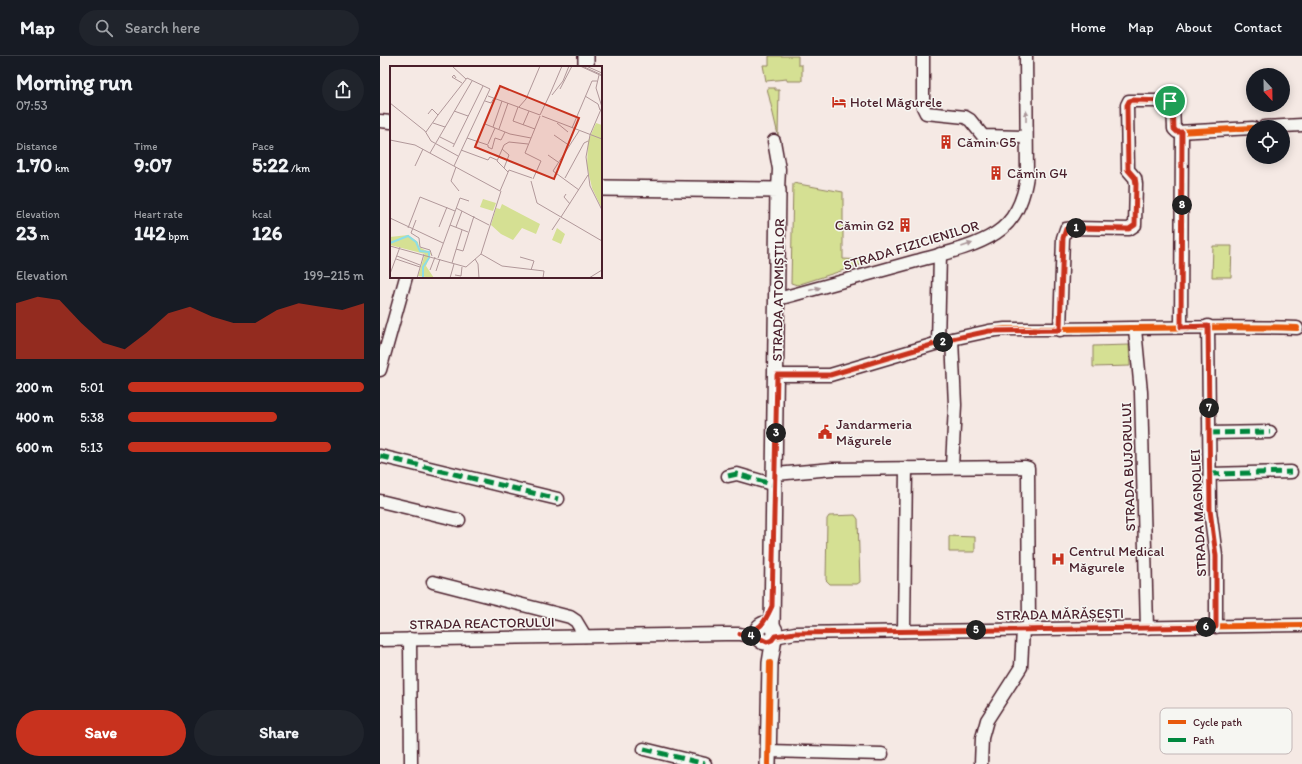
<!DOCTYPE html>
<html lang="en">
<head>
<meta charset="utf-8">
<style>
  :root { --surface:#171b24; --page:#20242c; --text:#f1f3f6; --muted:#9ea1a6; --line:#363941; --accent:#c8321e }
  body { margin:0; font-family:Itim,sans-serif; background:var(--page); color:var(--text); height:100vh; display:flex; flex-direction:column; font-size:15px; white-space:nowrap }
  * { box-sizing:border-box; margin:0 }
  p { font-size:13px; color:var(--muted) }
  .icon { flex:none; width:22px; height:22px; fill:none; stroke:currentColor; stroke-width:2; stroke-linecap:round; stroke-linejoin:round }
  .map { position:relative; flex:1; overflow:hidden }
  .details { display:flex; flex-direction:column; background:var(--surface); width:380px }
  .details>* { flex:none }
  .needle { width:26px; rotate:158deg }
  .fabs { position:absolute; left:866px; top:12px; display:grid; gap:8px }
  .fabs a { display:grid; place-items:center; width:44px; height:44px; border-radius:50%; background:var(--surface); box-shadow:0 2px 10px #0003; font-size:20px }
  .pin { position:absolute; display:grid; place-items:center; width:34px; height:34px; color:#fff; margin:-17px; border:2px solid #fff; border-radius:50%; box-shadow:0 1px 4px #0007 }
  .km { position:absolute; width:20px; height:20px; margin:-10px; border-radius:50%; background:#222; color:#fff; font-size:11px; line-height:20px; text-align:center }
  .round { display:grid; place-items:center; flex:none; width:42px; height:42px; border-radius:21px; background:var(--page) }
  .headline { display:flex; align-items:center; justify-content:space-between; height:68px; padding:0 16px }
  h1 { font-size:22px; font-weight:700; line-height:30px }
  .metrics { display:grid; grid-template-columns:repeat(3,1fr); gap:6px; height:68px; padding:4px 16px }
  .metrics div { display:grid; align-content:center }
  .metrics b { font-size:20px; font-weight:700 }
  .metrics small { font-size:11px; font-weight:400 }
  .metrics p { font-size:11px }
  .chart { height:112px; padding:8px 16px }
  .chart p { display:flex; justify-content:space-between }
  .chart svg { width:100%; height:72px; margin-top:4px; fill:var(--accent); opacity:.7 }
  .cta { display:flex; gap:8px; margin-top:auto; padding:8px 16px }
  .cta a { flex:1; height:46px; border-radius:24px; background:var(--accent); color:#fff; font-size:16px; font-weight:700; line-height:46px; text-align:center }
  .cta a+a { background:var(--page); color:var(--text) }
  ul { padding:0 16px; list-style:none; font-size:13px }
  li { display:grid; grid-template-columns:64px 48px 1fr; align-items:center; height:30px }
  li i { height:10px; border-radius:5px; background:var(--accent) }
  header { display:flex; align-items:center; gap:24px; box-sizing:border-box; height:56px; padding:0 20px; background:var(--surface); border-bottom:1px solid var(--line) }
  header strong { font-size:19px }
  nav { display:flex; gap:22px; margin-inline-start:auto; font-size:14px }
  .search { width:280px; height:36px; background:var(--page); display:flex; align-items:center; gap:10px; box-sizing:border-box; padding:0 14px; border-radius:22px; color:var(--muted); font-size:15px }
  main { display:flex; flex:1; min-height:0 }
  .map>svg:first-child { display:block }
  .green { fill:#d5e093; stroke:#90805f }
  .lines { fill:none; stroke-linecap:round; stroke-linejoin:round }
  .minor-casing { stroke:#4a1f2b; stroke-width:15 }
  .major-casing { stroke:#4a1f2b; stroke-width:18 }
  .minor { stroke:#f6f6f2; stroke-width:12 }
  .major { stroke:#f6f6f2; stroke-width:15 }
  .quiet { stroke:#00873e; stroke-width:5; stroke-dasharray:10 5; stroke-linecap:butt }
  .cycleway-casing { stroke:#f6f6f2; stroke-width:8 }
  .cycleway { stroke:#e8590c; stroke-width:6 }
  .oneway { fill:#a99598 }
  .route-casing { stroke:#fff; stroke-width:8 }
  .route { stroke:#c8321e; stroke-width:5 }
  .labels { text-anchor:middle; stroke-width:3; stroke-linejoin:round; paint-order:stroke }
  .poi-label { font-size:14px; fill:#4a1f2b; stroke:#f6f6f2; text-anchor:start }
  .street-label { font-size:14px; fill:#4a1f2b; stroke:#f6f6f2 }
  .inset-river { fill:none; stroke:#8cdde7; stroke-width:2 }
  .inset-road { fill:none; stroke:#b1989a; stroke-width:1 }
  .view { fill:#c8321e; fill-opacity:0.15; stroke:#c8321e; stroke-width:2 }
  .inset-edge { fill:none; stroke:#4a1f2b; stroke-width:2 }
  .key { fill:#f6f6f2; stroke:#c2b6b6; stroke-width:1 }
  .key-label { font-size:11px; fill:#4a1f2b }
</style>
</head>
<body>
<header>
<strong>Map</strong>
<div class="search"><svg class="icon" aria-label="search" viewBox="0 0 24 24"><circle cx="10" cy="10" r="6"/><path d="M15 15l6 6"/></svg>Search here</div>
<nav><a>Home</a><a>Map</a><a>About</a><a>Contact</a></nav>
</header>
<main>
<section class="details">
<div class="headline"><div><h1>Morning run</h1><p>07:53</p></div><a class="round"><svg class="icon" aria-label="share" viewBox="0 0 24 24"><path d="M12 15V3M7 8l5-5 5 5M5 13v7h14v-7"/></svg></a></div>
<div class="metrics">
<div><p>Distance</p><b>1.70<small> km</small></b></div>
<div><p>Time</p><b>9:07</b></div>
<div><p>Pace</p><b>5:22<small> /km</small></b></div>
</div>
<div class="metrics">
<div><p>Elevation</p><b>23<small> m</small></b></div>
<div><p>Heart rate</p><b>142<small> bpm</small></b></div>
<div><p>kcal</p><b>126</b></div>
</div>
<div class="chart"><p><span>Elevation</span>199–215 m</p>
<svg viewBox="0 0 160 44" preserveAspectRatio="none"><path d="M0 44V10L10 6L20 8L30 22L40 34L50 38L60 28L70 16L80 12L90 18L100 22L110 22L120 14L130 10L140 12L150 14L160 10V44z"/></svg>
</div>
<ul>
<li><b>200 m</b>5:01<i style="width:100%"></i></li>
<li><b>400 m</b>5:38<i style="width:63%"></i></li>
<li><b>600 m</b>5:13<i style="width:86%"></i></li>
</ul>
<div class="cta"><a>Save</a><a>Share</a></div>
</section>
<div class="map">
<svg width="922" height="708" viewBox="0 0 922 708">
  <rect width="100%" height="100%" fill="#f5e9e4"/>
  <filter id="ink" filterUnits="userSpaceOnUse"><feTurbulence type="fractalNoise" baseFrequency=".025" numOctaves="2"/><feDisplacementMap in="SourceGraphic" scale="8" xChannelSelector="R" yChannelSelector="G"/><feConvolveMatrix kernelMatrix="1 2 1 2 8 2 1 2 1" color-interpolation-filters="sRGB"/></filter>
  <g filter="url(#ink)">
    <g class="green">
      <polygon points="389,0 418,0 418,9 422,9 422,25 407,25 407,23 386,25 383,9 389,9"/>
      <polygon points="387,32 395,32 395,34 399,34 398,79"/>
      <polygon points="413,127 463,136 463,203 483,204 483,208 417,229 411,227"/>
      <polygon points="833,190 852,190 851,221 832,221"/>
      <polygon points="749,289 750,310 713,311 713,290"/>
      <polygon points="475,459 478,463 480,526 477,528 450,528 446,524 447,463 449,460"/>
      <polygon points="569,480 595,481 595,496 569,496"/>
    </g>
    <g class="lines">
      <defs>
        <g id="minor">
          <polyline points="543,0 543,51 546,57 585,61 590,64 603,80 646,81"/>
          <polyline points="0,65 11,66"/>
          <polyline points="884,71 922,69"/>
          <polyline points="394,85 399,113 398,134"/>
          <path d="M398 243C444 230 490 218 536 205 562 198 593 192 616 177 636 164 644 142 647 120L646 0"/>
          <polyline points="828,270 830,454 836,500 836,571"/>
          <polyline points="801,271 802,76"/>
          <polyline points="755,273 761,336 767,572"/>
          <polyline points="680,274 683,182 686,173 694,172 749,173 755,169 756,128 755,122 748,114 747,49 749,45 790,45 793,48 794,73 797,76 873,72"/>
          <polyline points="558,287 560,198"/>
          <polyline points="0,314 26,221"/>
          <path d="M397 319H450L572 283 609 275 625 273C723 274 820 269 917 272"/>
          <polyline points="829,377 890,376"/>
          <polyline points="0,400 178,443"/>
          <polyline points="572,411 575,349 572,283"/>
          <polyline points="396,418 452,413 645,411 648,412 649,573"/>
          <polyline points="830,418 911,416"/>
          <polyline points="348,420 357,418 395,429"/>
          <polyline points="0,445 79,464"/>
          <polyline points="53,526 190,561 196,565 205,580"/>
          <polyline points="524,575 526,412"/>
          <polyline points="395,581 415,577 922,569"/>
          <polyline points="30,583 31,708"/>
          <polyline points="0,584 345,578 360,578 379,582"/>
          <polyline points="264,693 325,708"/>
          <polyline points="388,695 502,698"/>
          <polyline points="601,708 602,682 607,664 641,611 643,573"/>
        </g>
        <g id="major">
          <polyline points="206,11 206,0"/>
          <polyline points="221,132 398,134 392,570"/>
          <circle cx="386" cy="577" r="9"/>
          <polyline points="388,708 390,607 394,582"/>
        </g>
      </defs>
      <use href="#minor" class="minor-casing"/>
      <use href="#major" class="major-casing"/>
      <use href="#minor" class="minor"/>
      <use href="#major" class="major"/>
      <g class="quiet">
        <polyline points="801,271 802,127"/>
        <polyline points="829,377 890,376"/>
        <polyline points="0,400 178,443"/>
        <polyline points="830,418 911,416"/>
        <polyline points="348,420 357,418 395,429"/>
        <polyline points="264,693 325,708"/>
      </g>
      <defs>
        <g id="cycleway">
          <polyline points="680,274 683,182 686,173 694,172 749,173 755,169 756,128 755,122 748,114 747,49 749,45 790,45 793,48 794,73 797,76 873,72"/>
          <path d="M397 319H450L572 283 609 275 625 273C723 274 820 269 917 272"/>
          <polyline points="395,581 415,577 922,569"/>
          <polyline points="388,708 390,607"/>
        </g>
      </defs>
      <use href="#cycleway" class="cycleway-casing"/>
      <use href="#cycleway" class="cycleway"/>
    </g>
    <defs><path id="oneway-solid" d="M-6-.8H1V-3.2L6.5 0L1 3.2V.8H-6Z"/></defs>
    <g class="oneway">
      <use href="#oneway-solid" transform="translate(646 60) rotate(-90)"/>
      <use href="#oneway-solid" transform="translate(587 189) rotate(-19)"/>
      <use href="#oneway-solid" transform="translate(435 233) rotate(-15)"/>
    </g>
  </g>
  <g class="lines" filter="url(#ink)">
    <defs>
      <path id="route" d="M752 44 790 45 793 48 794 73 797 76H802L801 271 828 270 830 454 836 500V571L415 577 395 580 392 584 387 586 379 582 360 578C381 573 383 570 392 550L397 319H450L572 283 609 275 680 274 683 182 686 173 694 172 749 173 755 169 756 128 755 122 748 114 747 49 749 45Z"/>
    </defs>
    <use href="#route" class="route-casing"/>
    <use href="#route" class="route"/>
  </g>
  <defs>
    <symbol id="hotel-bare" viewBox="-9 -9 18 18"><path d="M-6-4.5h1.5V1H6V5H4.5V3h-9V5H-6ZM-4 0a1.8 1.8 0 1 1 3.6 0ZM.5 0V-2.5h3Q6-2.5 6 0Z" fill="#c8321e" stroke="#f6f6f2" stroke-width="2.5" paint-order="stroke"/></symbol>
    <symbol id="building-bare" viewBox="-9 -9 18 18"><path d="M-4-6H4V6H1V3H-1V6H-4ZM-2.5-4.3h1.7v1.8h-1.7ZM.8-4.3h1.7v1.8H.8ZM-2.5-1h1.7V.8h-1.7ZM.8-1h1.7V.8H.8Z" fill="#c8321e" stroke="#f6f6f2" stroke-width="2.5" paint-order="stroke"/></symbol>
    <symbol id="civic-bare" viewBox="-9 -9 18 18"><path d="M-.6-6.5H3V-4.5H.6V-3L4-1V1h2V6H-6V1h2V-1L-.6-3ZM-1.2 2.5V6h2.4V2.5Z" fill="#c8321e" stroke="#f6f6f2" stroke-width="2.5" paint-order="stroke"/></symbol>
    <symbol id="hospital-bare" viewBox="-9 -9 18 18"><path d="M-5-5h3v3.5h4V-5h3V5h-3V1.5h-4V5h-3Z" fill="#c8321e" stroke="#f6f6f2" stroke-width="2.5" paint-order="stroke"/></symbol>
  </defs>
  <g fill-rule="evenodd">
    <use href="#hotel-bare" x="449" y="36" width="20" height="20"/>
    <use href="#building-bare" x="556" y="76" width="20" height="20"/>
    <use href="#building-bare" x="606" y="107" width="20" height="20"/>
    <use href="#building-bare" x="515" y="159" width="20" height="20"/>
    <use href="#civic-bare" x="435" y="366" width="20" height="20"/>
    <use href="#hospital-bare" x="668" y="493" width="20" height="20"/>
  </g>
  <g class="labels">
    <g class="poi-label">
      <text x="470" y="51">Hotel Măgurele</text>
      <text x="577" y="91">Cămin G5</text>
      <text x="627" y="122">Cămin G4</text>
      <text x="514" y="174" text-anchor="end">Cămin G2</text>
      <text x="456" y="373">Jandarmeria<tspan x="456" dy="16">Măgurele</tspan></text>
      <text x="689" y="500">Centrul Medical<tspan x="689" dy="16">Măgurele</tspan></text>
    </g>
    <g class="street-label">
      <text transform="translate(531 189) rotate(-17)" y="5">STRADA FIZICIENILOR</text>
      <text transform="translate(398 234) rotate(-89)" y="5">STRADA ATOMIȘTILOR</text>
      <text transform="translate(748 411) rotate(-92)" y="5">STRADA BUJORULUI</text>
      <text transform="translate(818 457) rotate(-93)" y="5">STRADA MAGNOLIEI</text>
      <text transform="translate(680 558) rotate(-1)" y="5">STRADA MĂRĂȘEȘTI</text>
      <text transform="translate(102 567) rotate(-1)" y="5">STRADA REACTORULUI</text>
    </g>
  </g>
  <g transform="translate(10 10)">
    <rect width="212" height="212" fill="#f5e9e4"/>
    <path d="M206 57 212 59V143L202 122 197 100 198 75ZM93 133 106 137 103 145 90 141ZM112 138 150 158 146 168 132 162 123 174 111 168 101 159 106 142 110 143ZM167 162 175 168 171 178 162 174ZM18 169 28 176 29 181 41 187 36 200 44 212 28 210 35 188 0 179V171Z" fill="#d5e093"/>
    <path class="inset-river" d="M0 177 18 170 26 176 30 185 39 186V192L33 201V212"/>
    <path class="inset-road" d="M62 0 76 13M190 0 212 10M192 0 212 9M196 0 212 7M209 9 206 22 212 41 200 69 196 91 200 120 212 144M66 12 64 9 62 11 72 17M170 23 182 0M160 28 172 0M162 29 173 15 179 0M98 30 150 49M195 30 208 38 210 44M95 35 101 37 104 32M0 37 35 65 41 75 68 90M128 41 123 55 145 63M129 41 136 33 150 0M64 45 78 50M48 49 77 12 100 23 64 100M150 49 160 28M152 50 212 73M43 57 55 61M167 57 178 66M95 58 120 68 141 72M133 59 139 45M103 61 112 35M182 62 202 15H207M109 63 118 37M36 66 48 49 42 43 38 48M164 69 180 80M50 71 64 78M77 72 98 79V81L102 83 105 72 111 74 115 66M0 74 25 79 110 125 119 104 142 112M98 78 105 62M63 81 93 20M112 83 119 89 114 102M71 84 98 94 100 91 107 94M40 87 82 15M158 89 168 96M25 100 33 83M66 101 61 115 69 125M118 106 107 95 114 79 119 76 138 78M175 112 194 77 198 75M143 113 151 95 135 87 150 50M141 115 147 137 212 175M189 124 163 105 189 65M176 128 174 131 180 138M66 142 99 159M171 151 198 109M0 152 53 177M26 154 21 167 29 172 30 181 40 184 42 190M60 159 78 166M49 161 57 141M66 161 72 145M18 162 30 131 65 145M162 164 170 152M0 180 76 201 91 188 111 125M66 183 73 185 84 150M91 188 112 200 154 205 153 212M7 190 30 199M130 191 144 195 141 204M48 192 70 132 79 135M6 193 30 201M85 193 88 198 89 212M62 197 72 164M40 204 45 191M46 205 50 193M0 208 10 181M65 209 71 210 72 201M27 212 34 188M60 212 64 198M199 212 212 204"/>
    <path class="view" d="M110 20 189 52 164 113 85 81Z"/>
    <rect width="212" height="212" class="inset-edge"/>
  </g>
  <rect x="780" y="652" width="132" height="46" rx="6" class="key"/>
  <rect x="788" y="664" width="18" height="4" fill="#e8590c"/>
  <rect x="788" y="682" width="18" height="4" fill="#00873e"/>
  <g class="key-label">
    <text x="813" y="670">Cycle path</text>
    <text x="813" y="688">Path</text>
  </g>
</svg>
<div class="fabs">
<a><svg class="needle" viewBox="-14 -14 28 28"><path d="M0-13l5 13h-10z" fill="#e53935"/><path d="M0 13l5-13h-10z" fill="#9ea1a6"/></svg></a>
<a><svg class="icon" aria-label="locate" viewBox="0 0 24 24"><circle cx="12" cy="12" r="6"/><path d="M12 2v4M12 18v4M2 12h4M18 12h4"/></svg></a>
</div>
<div class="pin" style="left:790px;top:45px;background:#1e9e55"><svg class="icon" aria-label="arrive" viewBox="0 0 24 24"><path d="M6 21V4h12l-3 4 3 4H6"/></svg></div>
<b class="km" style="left:696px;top:172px">1</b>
<b class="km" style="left:563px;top:286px">2</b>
<b class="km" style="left:396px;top:377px">3</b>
<b class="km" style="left:371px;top:580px">4</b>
<b class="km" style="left:596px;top:574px">5</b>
<b class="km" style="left:826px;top:571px">6</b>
<b class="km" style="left:829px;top:352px">7</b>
<b class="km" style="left:802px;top:149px">8</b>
</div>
</main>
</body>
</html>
